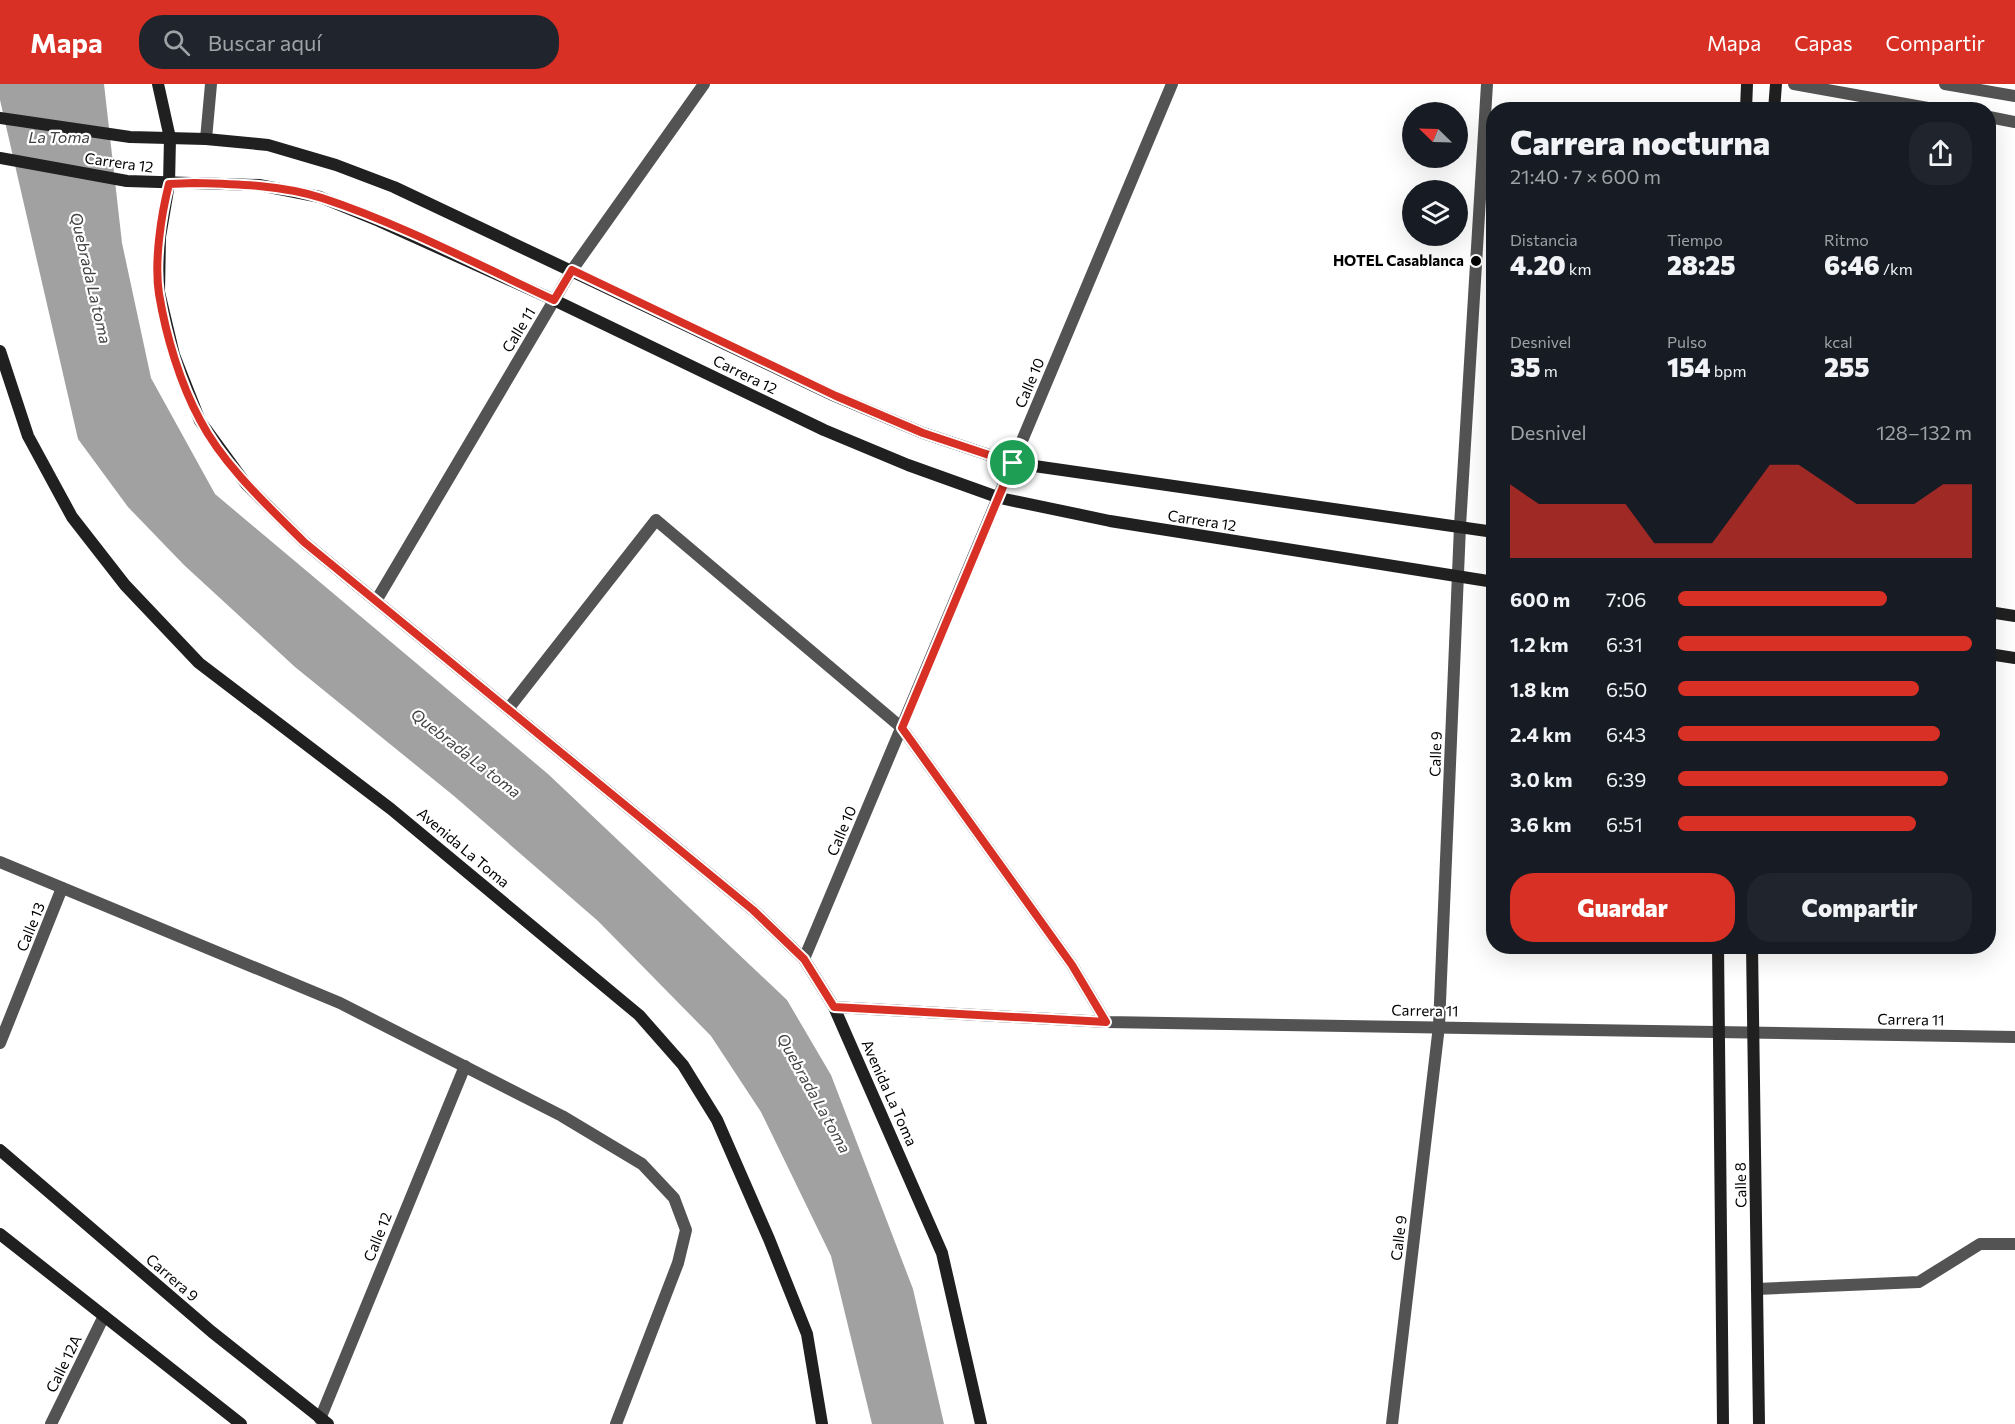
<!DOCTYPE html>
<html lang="es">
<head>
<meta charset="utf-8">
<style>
  :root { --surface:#171b24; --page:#20242c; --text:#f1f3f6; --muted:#9ea1a6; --accent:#d93025 }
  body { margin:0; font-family:Commissioner,sans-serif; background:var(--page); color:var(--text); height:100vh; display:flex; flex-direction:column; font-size:22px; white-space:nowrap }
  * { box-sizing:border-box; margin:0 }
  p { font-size:20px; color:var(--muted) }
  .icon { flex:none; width:33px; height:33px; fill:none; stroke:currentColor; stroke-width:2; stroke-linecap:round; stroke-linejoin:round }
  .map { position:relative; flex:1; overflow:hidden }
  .side { position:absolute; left:1486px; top:18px; width:510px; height:852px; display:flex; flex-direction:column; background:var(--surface); border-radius:24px; box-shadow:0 6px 24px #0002 }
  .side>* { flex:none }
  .needle { width:39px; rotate:293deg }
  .controls { position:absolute; left:1402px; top:18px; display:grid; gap:12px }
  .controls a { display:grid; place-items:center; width:66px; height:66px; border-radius:50%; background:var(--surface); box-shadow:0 6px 24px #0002; font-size:30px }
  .pin { position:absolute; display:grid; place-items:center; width:51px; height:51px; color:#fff; margin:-26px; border:3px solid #fff; border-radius:50%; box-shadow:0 2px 6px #0007 }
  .round { display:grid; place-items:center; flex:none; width:63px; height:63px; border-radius:24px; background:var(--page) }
  .overview { display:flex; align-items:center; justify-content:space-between; height:102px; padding:0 24px }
  h1 { font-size:33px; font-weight:800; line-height:45px }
  .stats { display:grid; grid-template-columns:repeat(3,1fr); gap:9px; height:102px; padding:6px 24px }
  .stats div { display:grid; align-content:center }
  .stats b { font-size:26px; font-weight:800 }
  .stats small { font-size:16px; font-weight:400 }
  .stats p { font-size:16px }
  .chart { height:168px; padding:12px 24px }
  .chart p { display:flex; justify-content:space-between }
  .chart svg { width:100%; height:108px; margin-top:6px; fill:var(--accent); opacity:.7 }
  .primary-button { display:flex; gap:12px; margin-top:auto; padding:12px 24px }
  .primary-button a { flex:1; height:69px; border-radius:24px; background:var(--accent); color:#fff; font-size:24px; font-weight:800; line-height:69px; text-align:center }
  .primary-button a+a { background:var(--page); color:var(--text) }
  ul { padding:0 24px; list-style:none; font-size:20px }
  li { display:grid; grid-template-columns:96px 72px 1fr; align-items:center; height:45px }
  li i { height:15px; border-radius:8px; background:var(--accent) }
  header { display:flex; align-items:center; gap:36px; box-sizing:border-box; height:84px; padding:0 30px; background:var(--accent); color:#fff }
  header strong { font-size:28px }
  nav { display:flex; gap:33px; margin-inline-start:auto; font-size:21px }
  .search { width:420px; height:54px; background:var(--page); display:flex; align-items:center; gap:15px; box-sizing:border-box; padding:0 21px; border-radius:24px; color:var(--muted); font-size:22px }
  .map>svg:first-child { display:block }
  .water { fill:#a1a1a1 }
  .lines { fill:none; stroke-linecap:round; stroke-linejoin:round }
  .lane { stroke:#535353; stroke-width:12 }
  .street { stroke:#535353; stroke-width:12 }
  .secondary { stroke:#202020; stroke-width:12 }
  .route-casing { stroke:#fff; stroke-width:12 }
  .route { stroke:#d93025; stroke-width:8 }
  .poi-dot { fill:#000; stroke:#fff; stroke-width:2 }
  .labels { text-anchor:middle; stroke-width:4.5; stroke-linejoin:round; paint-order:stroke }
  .street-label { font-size:15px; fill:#000; stroke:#fff }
  .poi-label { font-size:15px; font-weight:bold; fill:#000; stroke:#fff; text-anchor:end }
  .water-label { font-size:16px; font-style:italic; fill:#424242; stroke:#fff }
</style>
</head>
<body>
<header>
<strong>Mapa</strong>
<div class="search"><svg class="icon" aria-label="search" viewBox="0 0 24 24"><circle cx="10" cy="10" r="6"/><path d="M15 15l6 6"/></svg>Buscar aquí</div>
<nav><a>Mapa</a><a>Capas</a><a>Compartir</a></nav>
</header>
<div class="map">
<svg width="2015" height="1340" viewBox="0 0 2015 1340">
  <rect width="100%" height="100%" fill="#fff"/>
  <polygon class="water" points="0,0 104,0 122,159 151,294 215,410 548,690 787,916 831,991 913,1205 944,1340 872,1340 831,1172 761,1028 711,952 598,837 454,712 295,583 184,481 128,423 78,355 0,16"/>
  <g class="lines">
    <polyline class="lane" points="1757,1205 1919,1198 1980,1160 2015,1160"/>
    <g class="street">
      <polyline points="1794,0 1939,26"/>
      <polyline points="1945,0 2015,12"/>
      <polyline points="1989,33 2015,38"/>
      <polyline points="206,55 211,0"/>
      <polyline points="376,517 572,186 704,0"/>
      <polyline points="508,625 656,436 902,644 1072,881 1106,938"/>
      <polyline points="0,778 340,919 562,1032 642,1080 674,1114 686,1146 678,1179 616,1340"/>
      <polyline points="804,875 1172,0"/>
      <polyline points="834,923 1106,938 2015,953"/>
      <polyline points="0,959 62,804"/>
      <polyline points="320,1335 465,982"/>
      <polyline points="51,1340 104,1232"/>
      <polyline points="1392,1340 1439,942 1460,442 1487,0"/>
    </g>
    <g class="secondary">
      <polyline points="158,0 170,54 169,100 160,153 159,208 174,271 200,337 246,400 304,458 753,826 804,875 834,923 942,1169 981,1340"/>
      <polyline points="1746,26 1747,0"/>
      <polyline points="1774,26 1776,0"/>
      <polyline points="0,34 130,53 206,55 268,61 336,81 394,103 835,312 923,349 1013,379 1494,448"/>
      <polyline points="0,74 127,97 259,101 320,113 379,137 554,216 824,346 908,381 1000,414 1110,437 1494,498"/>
      <polyline points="0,267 28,352 72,433 125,501 199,579 391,725 639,931 683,981 717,1036 769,1155 807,1250 822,1340"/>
      <polyline points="1989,528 2015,532"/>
      <polyline points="1989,570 2015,574"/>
      <polyline points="1718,862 1723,1340"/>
      <polyline points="1752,862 1759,1340"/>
      <polyline points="0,1066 212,1248 328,1340"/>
      <polyline points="0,1150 241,1340"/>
    </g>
  </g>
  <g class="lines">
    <defs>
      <path id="route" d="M194 99C237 100 281 101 322 114 401 140 478 181 554 216L572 186 836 312 923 349 1013 379 902 644 1072 881 1106 938 834 923 804 875 753 826 304 458C268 422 224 382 200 336 180 299 166 252 159 210 154 178 161 131 169 100Z"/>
    </defs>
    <use href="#route" class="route-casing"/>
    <use href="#route" class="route"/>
  </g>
  <circle class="poi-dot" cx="1476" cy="177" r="6"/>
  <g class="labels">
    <g class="street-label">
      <text transform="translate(119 79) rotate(8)" y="5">Carrera 12</text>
      <text transform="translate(519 246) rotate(-59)" y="5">Calle 11</text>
      <text transform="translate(745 291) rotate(26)" y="5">Carrera 12</text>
      <text transform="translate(1030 299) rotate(-67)" y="5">Calle 10</text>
      <text transform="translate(1202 437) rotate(9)" y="5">Carrera 12</text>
      <text transform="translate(1436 670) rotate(-88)" y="5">Calle 9</text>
      <text transform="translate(842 747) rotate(-67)" y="5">Calle 10</text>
      <text transform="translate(463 764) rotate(40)" y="5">Avenida La Toma</text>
      <text transform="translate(31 843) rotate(-68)" y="5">Calle 13</text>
      <text transform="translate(1425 927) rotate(1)" y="5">Carrera 11</text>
      <text transform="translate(1911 936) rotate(1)" y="5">Carrera 11</text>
      <text transform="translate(889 1009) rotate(66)" y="5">Avenida La Toma</text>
      <text transform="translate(1741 1101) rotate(-91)" y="5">Calle 8</text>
      <text transform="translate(378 1153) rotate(-68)" y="5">Calle 12</text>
      <text transform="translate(1399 1154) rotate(-83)" y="5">Calle 9</text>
      <text transform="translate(172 1194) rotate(41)" y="5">Carrera 9</text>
      <text transform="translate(64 1280) rotate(-64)" y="5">Calle 12A</text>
    </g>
    <g class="poi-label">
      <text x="1464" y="182">HOTEL Casablanca</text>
    </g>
    <g class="water-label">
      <text x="59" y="59">La Toma</text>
      <text transform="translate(91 194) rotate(77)" y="6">Quebrada La toma</text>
      <text transform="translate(466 669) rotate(38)" y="6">Quebrada La toma</text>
      <text transform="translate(814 1009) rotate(61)" y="6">Quebrada La toma</text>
    </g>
  </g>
</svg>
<div class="controls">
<a><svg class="needle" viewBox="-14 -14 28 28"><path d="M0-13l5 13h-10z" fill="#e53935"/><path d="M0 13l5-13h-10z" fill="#9ea1a6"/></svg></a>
<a><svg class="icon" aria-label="layers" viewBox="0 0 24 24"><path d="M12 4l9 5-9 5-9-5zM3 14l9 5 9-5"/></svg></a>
</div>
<div class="pin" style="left:1013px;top:379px;background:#1e9e55"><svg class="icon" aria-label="arrive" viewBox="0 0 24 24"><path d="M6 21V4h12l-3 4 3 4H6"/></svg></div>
<section class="side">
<div class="overview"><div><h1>Carrera nocturna</h1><p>21:40 · 7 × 600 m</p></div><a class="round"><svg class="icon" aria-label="share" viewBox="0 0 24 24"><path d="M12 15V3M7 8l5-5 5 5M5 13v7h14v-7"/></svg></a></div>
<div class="stats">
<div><p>Distancia</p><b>4.20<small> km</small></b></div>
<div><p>Tiempo</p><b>28:25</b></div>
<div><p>Ritmo</p><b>6:46<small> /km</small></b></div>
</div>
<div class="stats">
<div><p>Desnivel</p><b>35<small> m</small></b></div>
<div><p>Pulso</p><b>154<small> bpm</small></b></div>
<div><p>kcal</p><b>255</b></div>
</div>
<div class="chart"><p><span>Desnivel</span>128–132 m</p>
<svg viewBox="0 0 160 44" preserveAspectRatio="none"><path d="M0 44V14L10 22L20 22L30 22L40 22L50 38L60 38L70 38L80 22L90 6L100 6L110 14L120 22L130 22L140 22L150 14L160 14V44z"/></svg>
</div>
<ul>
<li><b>600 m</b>7:06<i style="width:71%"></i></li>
<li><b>1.2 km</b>6:31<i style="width:100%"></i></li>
<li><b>1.8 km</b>6:50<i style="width:82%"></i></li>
<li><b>2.4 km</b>6:43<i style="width:89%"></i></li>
<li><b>3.0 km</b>6:39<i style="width:92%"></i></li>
<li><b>3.6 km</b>6:51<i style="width:81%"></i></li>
</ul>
<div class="primary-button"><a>Guardar</a><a>Compartir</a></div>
</section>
</div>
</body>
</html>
